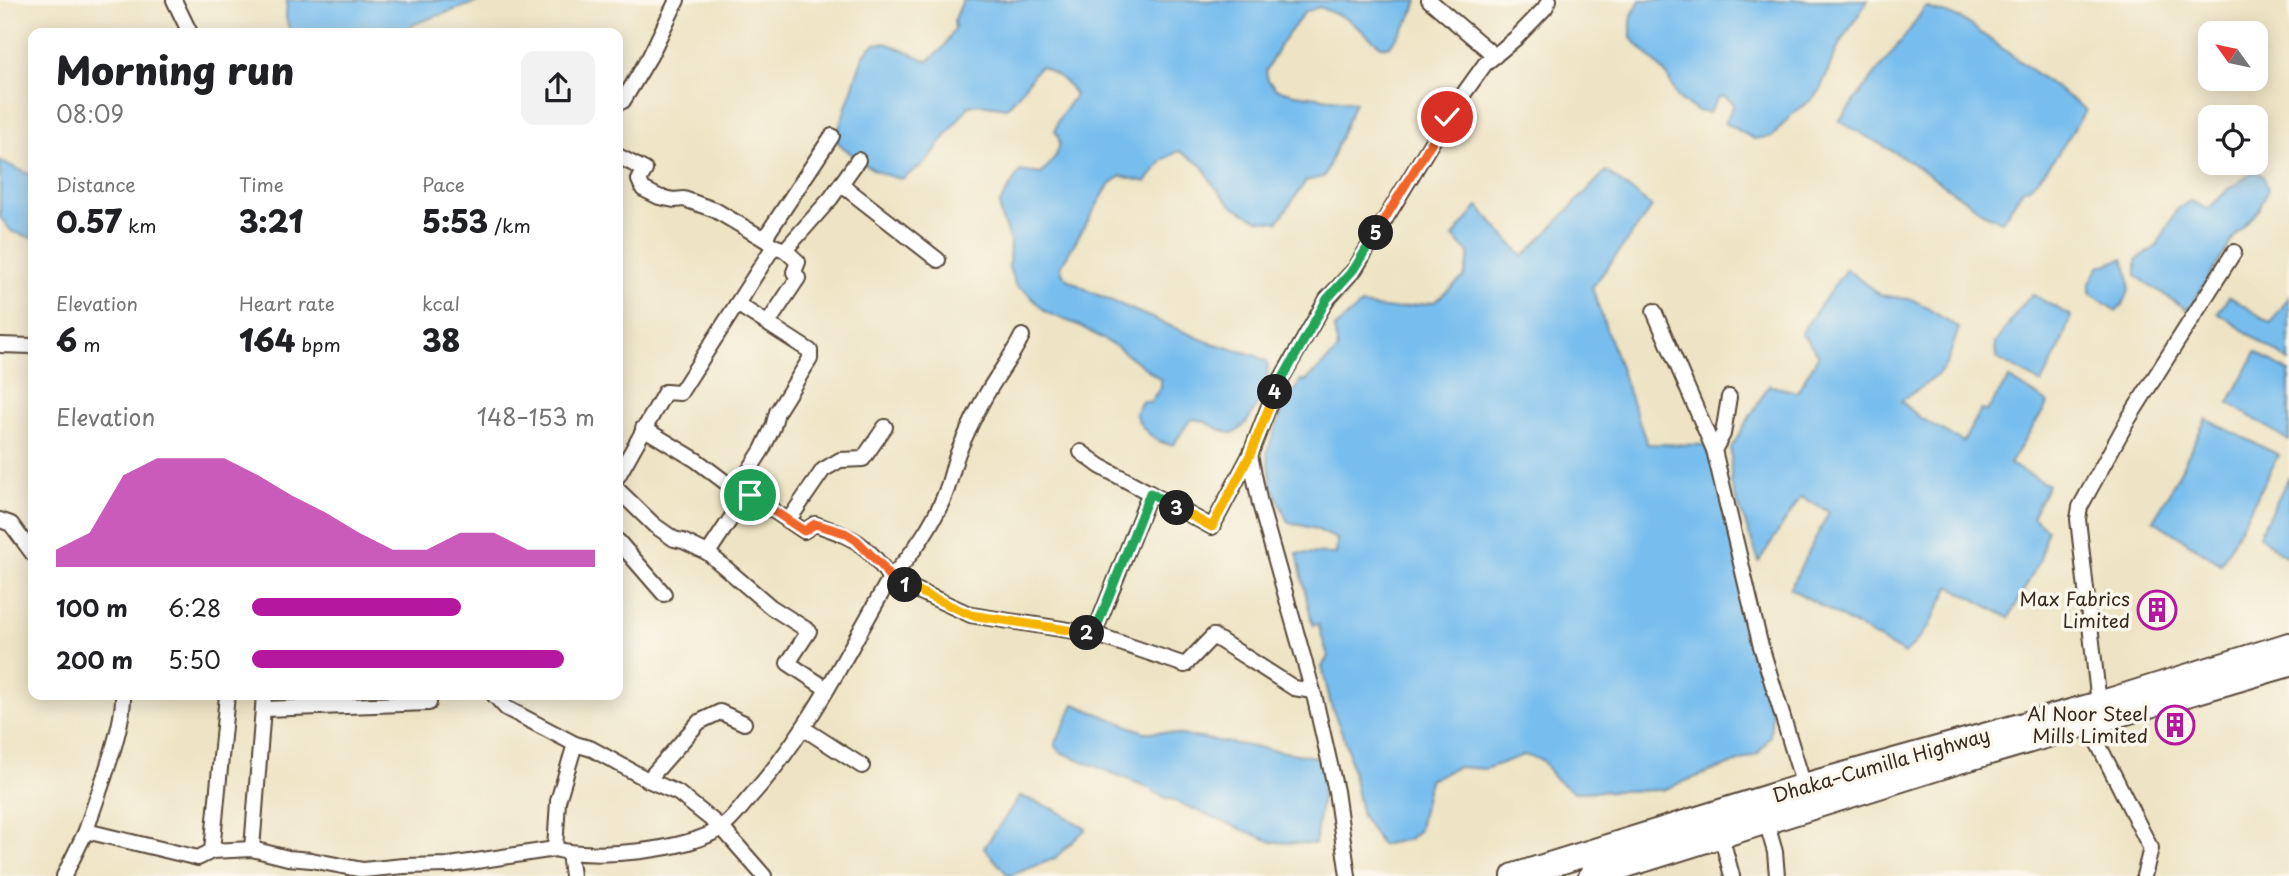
<!DOCTYPE html>
<html lang="en">
<head>
<meta charset="utf-8">
<style>
  :root { --surface:#fff; --page:#f2f2f2; --text:#202124; --muted:#757577; --accent:#b5179e }
  body { margin:0; font-family:"Playpen Sans",sans-serif; background:var(--page); color:var(--text); height:100vh; display:flex; flex-direction:column; font-size:26px; white-space:nowrap }
  * { box-sizing:border-box; margin:0 }
  p { font-size:23px; color:var(--muted) }
  .icon { flex:none; width:38px; height:38px; fill:none; stroke:currentColor; stroke-width:2; stroke-linecap:round; stroke-linejoin:round }
  .map { position:relative; flex:1; overflow:hidden }
  .details { position:absolute; left:28px; top:28px; width:595px; height:672px; display:flex; flex-direction:column; background:var(--surface); border-radius:14px; box-shadow:0 4px 18px #0003 }
  .details>* { flex:none }
  .needle { width:46px; rotate:303deg }
  .fabs { position:absolute; left:2198px; top:21px; display:grid; gap:14px }
  .fabs a { display:grid; place-items:center; width:70px; height:70px; border-radius:14px; background:var(--surface); box-shadow:0 4px 18px #0003; font-size:35px }
  .pin { position:absolute; display:grid; place-items:center; width:60px; height:60px; color:#fff; margin:-30px; border:4px solid #fff; border-radius:50%; box-shadow:0 2px 7px #0007 }
  .km { position:absolute; width:35px; height:35px; margin:-18px; border-radius:50%; background:#222; color:#fff; font-size:19px; line-height:35px; text-align:center }
  .round { display:grid; place-items:center; flex:none; width:74px; height:74px; border-radius:14px; background:var(--page) }
  .overview { display:flex; align-items:center; justify-content:space-between; height:119px; padding:0 28px }
  h1 { font-size:38px; font-weight:800; line-height:52px }
  .metrics { display:grid; grid-template-columns:repeat(3,1fr); gap:10px; height:119px; padding:7px 28px }
  .metrics div { display:grid; align-content:center }
  .metrics b { font-size:30px; font-weight:800 }
  .metrics small { font-size:19px; font-weight:400 }
  .metrics p { font-size:19px }
  .chart { height:196px; padding:14px 28px }
  .chart p { display:flex; justify-content:space-between }
  .chart svg { width:100%; height:126px; margin-top:7px; fill:var(--accent); opacity:.7 }
  ul { padding:0 28px; list-style:none; font-size:23px }
  li { display:grid; grid-template-columns:112px 84px 1fr; align-items:center; height:52px }
  li i { height:18px; border-radius:9px; background:var(--accent) }
  .map>svg:first-child { display:block }
  .water { fill:#77bdee; stroke:#597486; stroke-width:2 }
  .lines { fill:none; stroke-linecap:round; stroke-linejoin:round }
  .street-casing { stroke:#564637; stroke-width:18 }
  .highway-casing { stroke:#564637; stroke-width:28 }
  .street { stroke:#fff; stroke-width:14 }
  .highway { stroke:#fff; stroke-width:24 }
  .split-1-casing { stroke:#fff; stroke-width:14 }
  .split-2-casing { stroke:#fff; stroke-width:14 }
  .split-3-casing { stroke:#fff; stroke-width:14 }
  .split-4-casing { stroke:#fff; stroke-width:14 }
  .split-5-casing { stroke:#fff; stroke-width:14 }
  .split-6-casing { stroke:#fff; stroke-width:14 }
  .split-1 { stroke:#f0652b; stroke-width:9 }
  .split-2 { stroke:#f5b400; stroke-width:9 }
  .split-3 { stroke:#22a559; stroke-width:9 }
  .split-4 { stroke:#f5b400; stroke-width:9 }
  .split-5 { stroke:#22a559; stroke-width:9 }
  .split-6 { stroke:#f0652b; stroke-width:9 }
  .labels { text-anchor:middle; stroke-width:7; stroke-linejoin:round; paint-order:stroke }
  .poi-label { font-size:19px; fill:#3b2a1e; stroke:#fbf7ec; text-anchor:end }
  .street-label { font-size:19px; fill:#3b2a1e; stroke:#fbf7ec }
</style>
</head>
<body>
<div class="map">
<svg width="2289" height="876" viewBox="0 0 2289 876">
  <rect width="100%" height="100%" fill="#fbf7ec"/>
  <filter id="ink" filterUnits="userSpaceOnUse"><feTurbulence type="fractalNoise" baseFrequency=".0143" numOctaves="2"/><feDisplacementMap in="SourceGraphic" scale="14" xChannelSelector="R" yChannelSelector="G"/><feConvolveMatrix kernelMatrix="1 2 1 2 8 2 1 2 1" color-interpolation-filters="sRGB"/></filter>
  <filter id="wash" filterUnits="userSpaceOnUse"><feTurbulence type="fractalNoise" baseFrequency=".00686" numOctaves="4" result="noise"/><feDisplacementMap in="SourceGraphic" scale="28" xChannelSelector="R" yChannelSelector="G"/><feGaussianBlur stdDeviation="1.57" result="paint"/><feColorMatrix in="noise" values="0 0 0 0 0 0 0 0 0 0 0 0 0 0 0 0 0 1.4 0 .05"/><feComposite in="paint" operator="in"/></filter>
  <g filter="url(#wash)">
    <rect width="100%" height="100%" fill="#eee4c5"/>
    <g class="water">
      <polygon points="287,0 483,0 417,23 401,33 290,33 286,18"/>
      <path d="M963 0 1418 1 1407 24 1389 47 1381 46 1347 19 1319 7 1305 12 1280 45 1266 71 1268 80 1276 89 1295 94 1355 102 1324 177 1306 181 1278 222 1258 220 1231 205 1212 183 1203 166 1179 151 1163 160 1146 182 1121 176 1109 185 1061 266 1062 272 1067 279 1091 292 1208 342 1257 356 1267 362C1268 370 1268 377 1266 384 1264 395 1244 434 1231 433 1216 431 1205 417 1190 420L1174 444C1157 446 1140 428 1135 413L1142 401 1150 402 1161 387V380L1117 347 1078 325 1047 313 1025 291 1016 286 1009 268 1010 241 1000 214V203L1020 171 1041 174C1052 162 1067 147 1055 131L1058 120 1075 95C1066 79 1055 74 1040 66L1014 100 1006 108 980 104 969 106 926 162 902 179C875 176 854 157 835 140L863 56C868 50 873 43 880 43 892 42 916 57 928 61L943 48 955 28 954 21Z"/>
      <polygon points="1640,0 1868,0 1838,47 1820,90 1811,100 1792,114 1773,136 1754,139 1725,123 1734,104 1724,96 1718,98 1709,113 1697,111 1677,97 1667,75 1631,38 1631,17"/>
      <path d="M1925 7 1962 19 2086 110C2068 137 2052 168 2027 189L2024 188 2002 221 1987 215 1903 157 1839 121 1911 28Z"/>
      <polygon points="0,161 33,176 33,238 12,232 0,217"/>
      <polygon points="1606,171 1652,207 1592,288 1647,444 1709,445 1772,710 1770,736 1758,754 1662,790 1574,792 1554,778 1542,760 1524,755 1485,769 1457,767 1429,780 1419,830 1409,839 1381,845 1362,816 1347,746 1331,705 1322,667 1328,656 1318,624 1313,625 1311,619 1297,553 1336,554 1337,539 1316,529 1288,522 1272,486 1267,452 1290,391 1295,391 1300,381 1306,381 1338,350 1334,328 1361,305 1393,309 1434,302 1464,277 1470,254 1453,237 1478,206 1523,257"/>
      <polygon points="2256,172 2263,176 2268,189 2259,210 2237,233 2188,310 2136,276 2136,260 2157,246 2177,209 2191,201 2208,209 2228,190 2252,173"/>
      <path d="M2123 258C2132 276 2133 297 2116 311L2090 293V283L2100 265H2105Z"/>
      <polygon points="1846,269 1880,295 1914,300 1959,328 1947,363 1937,376 1901,401 1919,417 1963,442 1981,410 1987,411 2009,378 2048,403 2010,464 2048,485 2032,517 2047,529 2040,560 2009,618 1950,586 1928,628 1905,654 1790,588 1829,512 1801,497 1759,561 1731,484 1731,448 1769,385 1797,392 1819,355 1801,333"/>
      <polygon points="2033,295 2071,316 2060,347 2041,383 1996,358 1995,343 2027,299"/>
      <polygon points="2229,296 2271,323 2289,297 2289,361 2218,313"/>
      <polygon points="2256,352 2289,372 2289,441 2229,403"/>
      <path d="M2206 419 2279 455 2221 564 2153 520C2174 489 2188 453 2206 419Z"/>
      <polygon points="2289,477 2289,558 2279,552 2259,535"/>
      <polygon points="1074,704 1144,732 1163,732 1327,759 1315,844 1272,842 1155,793 1150,788 1060,752 1055,745"/>
      <polygon points="1020,796 1054,809 1086,829 1054,859 1009,876 984,848"/>
    </g>
  </g>
  <g filter="url(#ink)">
    <g class="lines">
      <defs>
        <g id="street">
          <polyline points="174,0 190,33"/>
          <polyline points="1429,0 1495,56"/>
          <polyline points="618,103 623,101 650,56 677,0"/>
          <polyline points="618,156 645,170 639,180 643,189 659,197 674,200 684,199 715,210 764,239"/>
          <polyline points="842,185 938,260"/>
          <polyline points="770,243 764,239 832,136"/>
          <polyline points="785,250 831,198 858,160"/>
          <polyline points="1654,311 1714,450"/>
          <polyline points="0,345 33,346"/>
          <polyline points="1729,397 1723,434 1714,450 1760,643 1804,786"/>
          <path d="M643 428 696 460 745 497 750 495 804 531 815 524C853 537 867 543 890 578L971 615 1094 634 1185 665 1213 636 1294 688 1313 691"/>
          <polyline points="1081,452 1100,466 1212,527 1250,455"/>
          <polyline points="618,476 665,392 680,393 774,246 785,250 798,262 794,272 798,278 768,323"/>
          <polyline points="618,490 654,525 674,539 683,541 708,553 745,497"/>
          <polyline points="736,491 762,450 773,427 777,412 810,359 810,351 737,304"/>
          <polyline points="0,520 11,524 33,554"/>
          <polyline points="788,521 823,470 840,460 863,459 885,427"/>
          <polyline points="618,541 664,594"/>
          <polyline points="708,553 771,607 809,631 788,663 827,689"/>
          <polyline points="1094,634 1150,493"/>
          <polyline points="494,695 506,708 575,744 592,749 648,780 678,793 722,828 764,876"/>
          <polyline points="2099,704 2078,519 2080,507 2129,418 2234,252"/>
          <polyline points="264,709 429,703 429,695"/>
          <polyline points="2088,724 2149,845 2151,848 2144,876"/>
          <polyline points="803,728 862,766"/>
          <polyline points="648,780 699,722 720,712 744,723"/>
          <polyline points="1766,821 1775,852 1777,876"/>
          <path d="M86 831C97 795 124 730 123 695"/>
          <polyline points="1721,835 1732,876"/>
          <polyline points="252,849 264,695"/>
          <polyline points="555,849 558,801 575,744"/>
          <polyline points="212,851 227,695"/>
          <polyline points="569,853 572,876"/>
          <path d="M64 876 86 831 198 858 212 851 252 849 288 858 311 860 363 870 404 866 450 865 555 849C593 860 687 851 721 828 732 821 741 807 750 797 809 732 847 653 890 578 912 556 937 518 947 489 952 475 954 461 960 448 968 430 976 412 986 395 997 375 1012 357 1022 336"/>
          <polyline points="1348,876 1336,791 1315,699 1260,504 1250,455 1276,388 1327,299 1355,269 1447,117 1485,64 1516,38 1545,8 1549,0"/>
        </g>
        <g id="highway">
          <polyline points="1514,876 1804,786 2099,704 2289,645"/>
          <polyline points="1591,876 1959,761 2289,664"/>
        </g>
      </defs>
      <use href="#street" class="street-casing"/>
      <use href="#highway" class="highway-casing"/>
      <use href="#street" class="street"/>
      <use href="#highway" class="highway"/>
    </g>
  </g>
  <g class="lines" filter="url(#ink)">
    <defs>
      <polyline id="split-1" points="750,495 804,531 815,524 845,533 856,540 882,566 890,578 905,585"/>
      <polyline id="split-2" points="905,585 971,615 1087,633"/>
      <polyline id="split-3" points="1087,633 1094,634 1150,493 1177,508"/>
      <polyline id="split-4" points="1177,508 1212,527 1250,455 1275,392"/>
      <polyline id="split-5" points="1275,392 1327,299 1354,269 1376,233"/>
      <polyline id="split-6" points="1376,233 1447,117"/>
    </defs>
    <use href="#split-1" class="split-1-casing"/>
    <use href="#split-2" class="split-2-casing"/>
    <use href="#split-3" class="split-3-casing"/>
    <use href="#split-4" class="split-4-casing"/>
    <use href="#split-5" class="split-5-casing"/>
    <use href="#split-6" class="split-6-casing"/>
    <use href="#split-1" class="split-1"/>
    <use href="#split-2" class="split-2"/>
    <use href="#split-3" class="split-3"/>
    <use href="#split-4" class="split-4"/>
    <use href="#split-5" class="split-5"/>
    <use href="#split-6" class="split-6"/>
  </g>
  <defs>
    <symbol id="building-ring" viewBox="-11 -11 22 22"><circle r="9.5" fill="#fbf7ec" stroke="#b5179e" stroke-width="1.5"/><path d="M-4-6H4V6H1V3H-1V6H-4ZM-2.5-4.3h1.7v1.8h-1.7ZM.8-4.3h1.7v1.8H.8ZM-2.5-1h1.7V.8h-1.7ZM.8-1h1.7V.8H.8Z" fill="#b5179e"/></symbol>
  </defs>
  <g fill-rule="evenodd">
    <use href="#building-ring" x="2135" y="588" width="44" height="44"/>
    <use href="#building-ring" x="2153" y="703" width="44" height="44"/>
  </g>
  <g class="labels">
    <g class="poi-label">
      <text x="2130" y="606">Max Fabrics<tspan x="2130" dy="22">Limited</tspan></text>
      <text x="2148" y="721">Al Noor Steel<tspan x="2148" dy="22">Mills Limited</tspan></text>
    </g>
    <g class="street-label">
      <text transform="translate(1881 765) rotate(-16)" y="7">Dhaka–Cumilla Highway</text>
    </g>
  </g>
</svg>
<div class="fabs">
<a><svg class="needle" viewBox="-14 -14 28 28"><path d="M0-13l5 13h-10z" fill="#e53935"/><path d="M0 13l5-13h-10z" fill="#757577"/></svg></a>
<a><svg class="icon" aria-label="locate" viewBox="0 0 24 24"><circle cx="12" cy="12" r="6"/><path d="M12 2v4M12 18v4M2 12h4M18 12h4"/></svg></a>
</div>
<div class="pin" style="left:750px;top:495px;background:#1e9e55"><svg class="icon" aria-label="arrive" viewBox="0 0 24 24"><path d="M6 21V4h12l-3 4 3 4H6"/></svg></div>
<div class="pin" style="left:1447px;top:117px;background:#d93025"><svg class="icon" aria-label="check" viewBox="0 0 24 24"><path d="M5 12l5 5 9-10"/></svg></div>
<b class="km" style="left:905px;top:585px">1</b>
<b class="km" style="left:1087px;top:633px">2</b>
<b class="km" style="left:1177px;top:508px">3</b>
<b class="km" style="left:1275px;top:392px">4</b>
<b class="km" style="left:1376px;top:233px">5</b>
<section class="details">
<div class="overview"><div><h1>Morning run</h1><p>08:09</p></div><a class="round"><svg class="icon" aria-label="share" viewBox="0 0 24 24"><path d="M12 15V3M7 8l5-5 5 5M5 13v7h14v-7"/></svg></a></div>
<div class="metrics">
<div><p>Distance</p><b>0.57<small> km</small></b></div>
<div><p>Time</p><b>3:21</b></div>
<div><p>Pace</p><b>5:53<small> /km</small></b></div>
</div>
<div class="metrics">
<div><p>Elevation</p><b>6<small> m</small></b></div>
<div><p>Heart rate</p><b>164<small> bpm</small></b></div>
<div><p>kcal</p><b>38</b></div>
</div>
<div class="chart"><p><span>Elevation</span>148–153 m</p>
<svg viewBox="0 0 160 44" preserveAspectRatio="none"><path d="M0 44V38L10 32L20 12L30 6L40 6L50 6L60 12L70 19L80 25L90 32L100 38L110 38L120 32L130 32L140 38L150 38L160 38V44z"/></svg>
</div>
<ul>
<li><b>100 m</b>6:28<i style="width:61%"></i></li>
<li><b>200 m</b>5:50<i style="width:91%"></i></li>
</ul>
</section>
</div>
</body>
</html>
